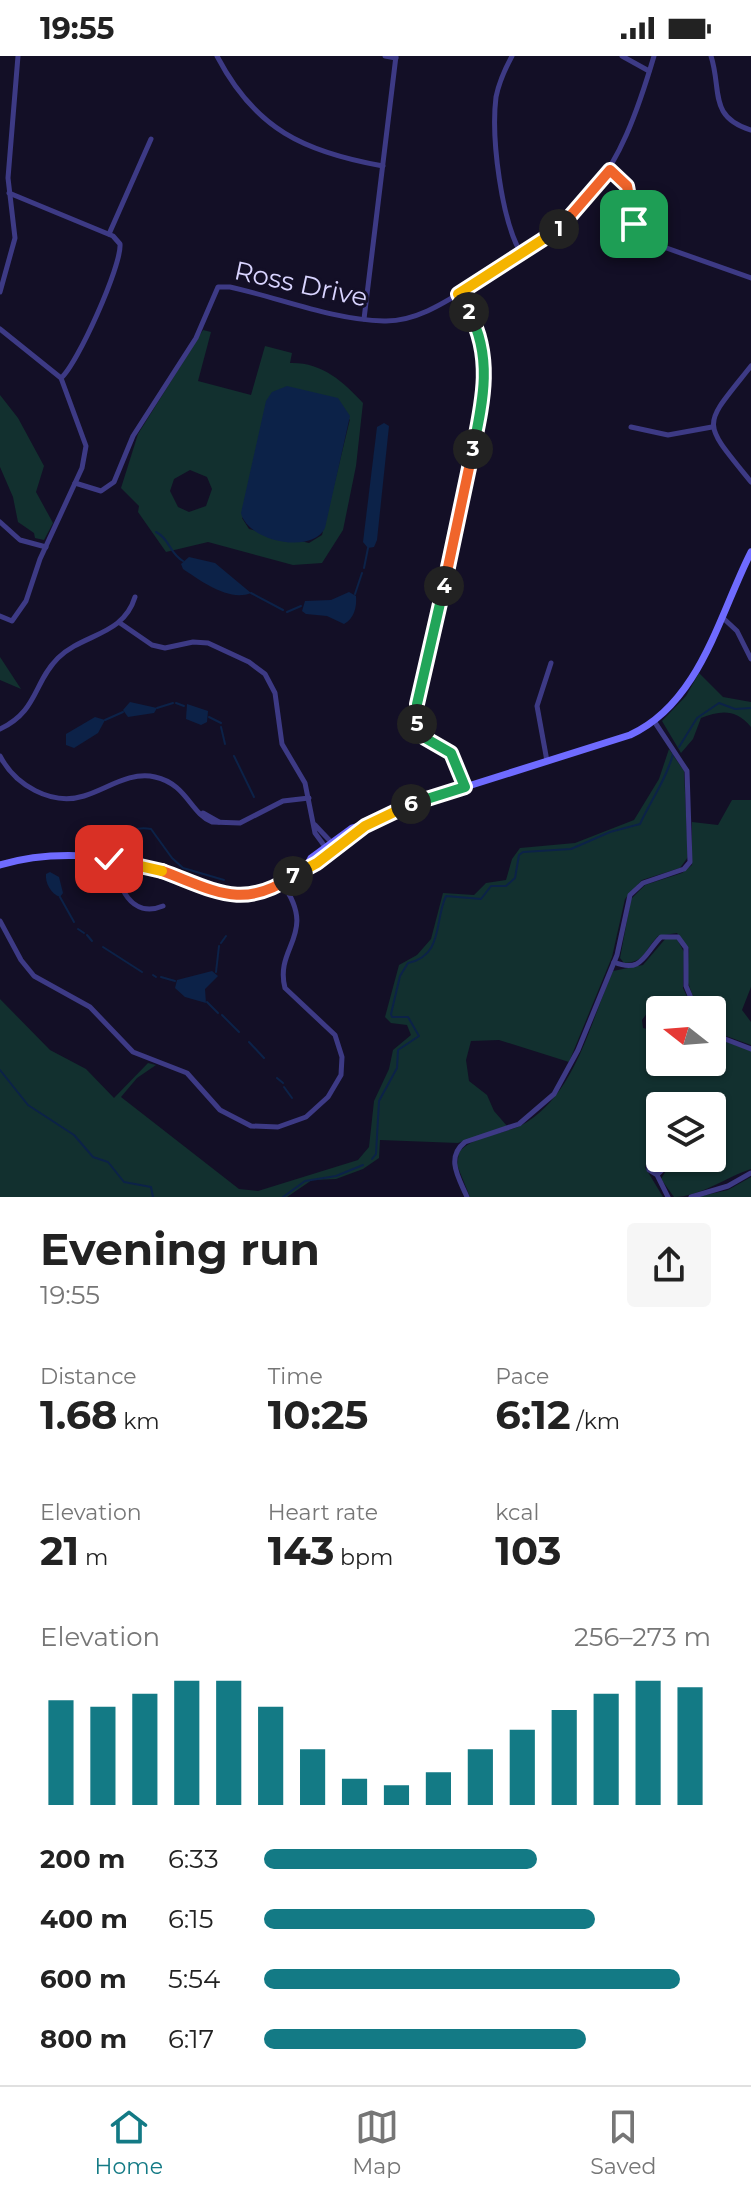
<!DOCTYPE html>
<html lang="en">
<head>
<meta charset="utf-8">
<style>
  :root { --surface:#fff; --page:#f6f6f6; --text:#222; --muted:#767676; --line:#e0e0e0; --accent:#137a85 }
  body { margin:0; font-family:Montserrat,sans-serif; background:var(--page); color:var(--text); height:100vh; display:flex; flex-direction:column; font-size:30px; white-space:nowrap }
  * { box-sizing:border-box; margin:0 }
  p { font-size:26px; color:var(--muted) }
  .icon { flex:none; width:44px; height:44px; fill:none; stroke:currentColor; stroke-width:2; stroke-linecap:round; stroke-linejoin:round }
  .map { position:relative; height:1141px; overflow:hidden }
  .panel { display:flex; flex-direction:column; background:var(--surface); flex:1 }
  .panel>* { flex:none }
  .needle { width:52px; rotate:287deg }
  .buttons { position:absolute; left:646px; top:940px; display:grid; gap:16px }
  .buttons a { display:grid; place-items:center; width:80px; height:80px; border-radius:8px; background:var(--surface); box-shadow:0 2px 6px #0004; font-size:40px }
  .pin { position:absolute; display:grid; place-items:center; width:68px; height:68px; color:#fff; margin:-34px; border-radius:16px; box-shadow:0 4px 12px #0006 }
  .km { position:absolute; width:40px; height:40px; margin:-20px; border-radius:50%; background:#222; color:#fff; font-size:22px; line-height:40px; text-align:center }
  .round { display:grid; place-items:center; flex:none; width:84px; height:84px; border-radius:8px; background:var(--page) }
  .overview { display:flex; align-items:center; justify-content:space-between; height:136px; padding:0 40px }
  h1 { font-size:44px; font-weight:700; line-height:60px }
  .figures { display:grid; grid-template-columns:repeat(3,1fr); gap:12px; height:136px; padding:8px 40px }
  .figures div { display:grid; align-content:center }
  .figures b { font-size:40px; font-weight:700 }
  .figures small { font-size:22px; font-weight:400 }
  .figures p { font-size:22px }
  .chart { height:224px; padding:16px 40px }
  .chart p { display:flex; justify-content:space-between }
  .chart svg { width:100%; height:144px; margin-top:8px; stroke:var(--accent); stroke-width:6 }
  ul { padding:0 40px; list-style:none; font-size:26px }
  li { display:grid; grid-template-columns:128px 96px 1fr; align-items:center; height:60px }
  li i { height:20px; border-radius:10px; background:var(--accent) }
  .status { display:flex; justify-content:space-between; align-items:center; height:56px; padding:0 40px; background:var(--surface); direction:ltr }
  .status svg { height:22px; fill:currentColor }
  .tabs { display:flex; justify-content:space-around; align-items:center; height:112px; border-top:2px solid var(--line); background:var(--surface); font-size:22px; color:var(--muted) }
  .tabs a { display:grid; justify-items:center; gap:4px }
  .tabs .selected { color:var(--accent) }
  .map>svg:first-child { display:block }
  .green { fill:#12302f; fill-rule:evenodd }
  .water { fill:#0c2248 }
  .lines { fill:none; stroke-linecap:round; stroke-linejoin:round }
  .stream { stroke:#0c2248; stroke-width:2 }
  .street { stroke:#3d3a85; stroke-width:5 }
  .secondary { stroke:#6f6bff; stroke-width:7 }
  .split-1-casing { stroke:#fff; stroke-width:16 }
  .split-2-casing { stroke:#fff; stroke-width:16 }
  .split-3-casing { stroke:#fff; stroke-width:16 }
  .split-4-casing { stroke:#fff; stroke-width:16 }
  .split-5-casing { stroke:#fff; stroke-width:16 }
  .split-6-casing { stroke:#fff; stroke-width:16 }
  .split-7-casing { stroke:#fff; stroke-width:16 }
  .split-8-casing { stroke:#fff; stroke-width:16 }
  .split-9-casing { stroke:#fff; stroke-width:16 }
  .split-1 { stroke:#f0652b; stroke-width:10 }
  .split-2 { stroke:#f5b400; stroke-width:10 }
  .split-3 { stroke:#22a559; stroke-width:10 }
  .split-4 { stroke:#f0652b; stroke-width:10 }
  .split-5 { stroke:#22a559; stroke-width:10 }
  .split-6 { stroke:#22a559; stroke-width:10 }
  .split-7 { stroke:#f5b400; stroke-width:10 }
  .split-8 { stroke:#f0652b; stroke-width:10 }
  .split-9 { stroke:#f5b400; stroke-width:10 }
  .labels { text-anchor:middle; stroke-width:6; stroke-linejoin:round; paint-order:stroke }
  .street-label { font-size:26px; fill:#d9d4ff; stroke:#130f26 }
</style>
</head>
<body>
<div class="status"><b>19:55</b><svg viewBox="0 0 49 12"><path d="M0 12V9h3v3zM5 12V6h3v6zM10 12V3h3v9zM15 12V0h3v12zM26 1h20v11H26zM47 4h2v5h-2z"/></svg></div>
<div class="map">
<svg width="751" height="1141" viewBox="0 0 751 1141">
  <rect width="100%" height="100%" fill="#130f26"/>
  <g class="green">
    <path d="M203 274 211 276 198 325 251 339 265 290 292 297 290 307C321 306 343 325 363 347L356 410 343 474 322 507 293 509 208 486 166 496 138 456 139 450 121 432 138 378ZM350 363 322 479 309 487 249 473 242 462ZM190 414 207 421 212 433 206 450 189 456 178 451 170 435 174 423Z"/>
    <polygon points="0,339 18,362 44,410 36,436 53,467 44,484 35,482 34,477 18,466 13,441 0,411"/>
    <polygon points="0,601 21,633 0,624"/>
    <path d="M699 617 723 641 751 646V671C736 653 721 654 701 662L693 683 681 697 662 665 686 640Z"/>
    <polygon points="669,693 684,715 688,801 680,812 642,824 625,843 612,901 569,1006 499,984 471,985 466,1004 469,1025 487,1039 494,1055 507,1070 458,1087 380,1084 379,1102 363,1113 336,1123 312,1124 287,1141 0,1141 0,943 50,994 86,1013 114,1042 148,1007 156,1009 137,1022 121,1041 239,1133 258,1135 358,1104 369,1091 374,1045 389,1013 393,994 411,979 407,969 391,967 385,961 399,909 417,899 431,883 443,837 474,839 486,827 506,824 512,803 520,792 575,787 634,764 659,723"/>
    <path d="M732 744H751V931L742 954 751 966V989L712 975V954H698L687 924 689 893 677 877 658 880C645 893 645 907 624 907L620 902 631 843 645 829 682 817 692 809V766L718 769Z"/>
    <path d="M666 882 677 883 684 896 683 932 693 953 675 948 653 949 642 964 643 972 660 976V1006H712V980L751 995V1113C726 1121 700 1141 674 1141L661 1123 667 1113 662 1102H712V1050H660V1101L649 1102 645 1111 663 1141H470L457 1109 459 1096C475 1078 507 1079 527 1066 577 1034 590 966 613 915L643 909Z"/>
    <polygon points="751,1121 751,1141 697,1141 728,1134"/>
  </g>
  <g class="water">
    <path d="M287 330 338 342 350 360 325 472C312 499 247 485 241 457L266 345 272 336Z"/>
    <polygon points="384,367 389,370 377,484 374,491 368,492 363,486 377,371"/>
    <path d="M189 501 215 507 251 537C229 546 201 525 183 513L181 508Z"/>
    <path d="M349 536 356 540C357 551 354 563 344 568L327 560 306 558 302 555 305 545 331 544Z"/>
    <polygon points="130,646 157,652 154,657 128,661 123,654"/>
    <polygon points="187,648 208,655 207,666 201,669 186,663"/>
    <polygon points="95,661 105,664 98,677 74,692 66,689 66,678"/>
    <path d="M50 816 59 821 63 837 60 841C51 838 45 827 46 818Z"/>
    <polygon points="212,915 218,920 205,933 206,947 185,941 175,932 177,924"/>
  </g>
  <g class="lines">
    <g class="stream">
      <path d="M156 476C170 483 169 497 183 505"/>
      <polyline points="364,512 368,492"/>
      <polyline points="251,537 283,554"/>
      <polyline points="355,538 362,517"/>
      <polyline points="287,556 301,550"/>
      <polyline points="176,647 184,650"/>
      <polyline points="157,652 173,647"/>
      <polyline points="209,661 221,667"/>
      <polyline points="105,664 123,656"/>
      <polyline points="221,671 225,688"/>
      <polyline points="679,691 697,662 719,647 735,653 751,652"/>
      <polyline points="234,700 254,741"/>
      <path d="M109 790C117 777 136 770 151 773L172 802 183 812 224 824"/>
      <polyline points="60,841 74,866"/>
      <polyline points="78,873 84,877"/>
      <polyline points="87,879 92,885"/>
      <polyline points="221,887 226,880"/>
      <polyline points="103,891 142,916"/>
      <polyline points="216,916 219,890"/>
      <polyline points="153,919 156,921"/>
      <polyline points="161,921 175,925"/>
      <polyline points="207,946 218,957"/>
      <polyline points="222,959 239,976"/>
      <polyline points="249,986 264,1002"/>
      <polyline points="0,1014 28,1049 74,1079 93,1101 108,1106 124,1126 151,1131 153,1141"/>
      <polyline points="277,1022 283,1027"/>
      <polyline points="284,1031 292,1042"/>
      <path d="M372 1103 376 1098 379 1045 397 1012 398 994 419 980 408 961H392L391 958 400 920 408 907C444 899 434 865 446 840L481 843 491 830H506L515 822 519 799 523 796 571 793 610 776 640 768C651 744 666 724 673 698"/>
      <polyline points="283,1141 305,1125 336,1120 363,1109"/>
    </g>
    <g class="street">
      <path d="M217 0C255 73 304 96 383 110"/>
      <polyline points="385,0 396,2"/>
      <path d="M512 0C505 13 499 26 496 41 491 81 501 165 522 199"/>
      <polyline points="622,0 649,15"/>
      <path d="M711 0C722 34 708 61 751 74"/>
      <path d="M611 114C641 136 622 162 644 184L751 222"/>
      <path d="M9 137 113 180 120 188C122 209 77 309 61 322"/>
      <polyline points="109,178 151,83"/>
      <polyline points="0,236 15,182 8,122 18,0"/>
      <polyline points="458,238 480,285 484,335 416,662 425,682 451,697 465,731"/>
      <polyline points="364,263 396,0"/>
      <polyline points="0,273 61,322 86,390 82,412 40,503 26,545 12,565 0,560"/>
      <path d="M751 310C702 372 700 363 751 426"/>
      <polyline points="631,371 668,379 712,371"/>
      <path d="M75 427 101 435 114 426 133 380 196 282 218 231H230C280 242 333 264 384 265 418 266 450 243 478 226 589 158 617 125 654 0"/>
      <polyline points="0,466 20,484 46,491"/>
      <polyline points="722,561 737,575 751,603"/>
      <polyline points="120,567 152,589 165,592 193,586 208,587 249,606 265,618 275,637 282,688 305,727 315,777 326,792"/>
      <path d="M0 673C38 655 33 627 58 602 84 577 123 580 135 541"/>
      <path d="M0 700C15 729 51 750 84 740 107 733 130 715 155 721 187 728 190 757 212 766L240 767 283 745 309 742"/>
      <polyline points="547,705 537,650 551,607"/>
      <polyline points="203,757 219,766"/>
      <polyline points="315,769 333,788"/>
      <path d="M119 805C115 830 132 863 163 850"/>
      <path d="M0 865 21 904 34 920 90 951 133 996 187 1017 220 1054 251 1070 278 1071 306 1061 328 1041 341 1019 342 1001 335 979 285 932C274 890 319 879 282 827"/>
      <path d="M614 906C642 918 644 898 661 881H678L686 892V930L696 954"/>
      <polyline points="712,978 751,993"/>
      <polyline points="657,1119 664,1112 656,1103 649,1108 649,1114 657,1119 668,1141"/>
      <path d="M467 1141C459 1122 445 1102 465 1086L519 1068 554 1038 578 994 617 899 630 839 643 827 684 813 690 806 687 715 654 665"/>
      <polyline points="691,1141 728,1130 751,1117"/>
    </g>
    <g class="secondary">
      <path d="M0 809C46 795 106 797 152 812 182 822 219 845 251 840 273 837 287 821 305 811 320 803 356 783 365 770"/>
      <path d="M307 810 311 802 352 772 389 761 408 749 630 679C700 647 719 559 751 496"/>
    </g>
  </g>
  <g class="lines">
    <defs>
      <polyline id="split-1" points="559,173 610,114 627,130 634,168"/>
      <polyline id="split-2" points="469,256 458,238 559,173"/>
      <path id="split-3" d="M469 256C493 301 483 345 473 393"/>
      <polyline id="split-4" points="444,530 473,393"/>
      <polyline id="split-5" points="417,668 417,648 444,530"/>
      <polyline id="split-6" points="411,748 465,731 451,697 425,682 417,668"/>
      <polyline id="split-7" points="293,820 317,807 365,770 411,748"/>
      <path id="split-8" d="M162 815C214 834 242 855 293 820"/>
      <polyline id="split-9" points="109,803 162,815"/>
    </defs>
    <use href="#split-1" class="split-1-casing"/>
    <use href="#split-2" class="split-2-casing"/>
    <use href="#split-3" class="split-3-casing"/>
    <use href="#split-4" class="split-4-casing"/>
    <use href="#split-5" class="split-5-casing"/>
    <use href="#split-6" class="split-6-casing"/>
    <use href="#split-7" class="split-7-casing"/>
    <use href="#split-8" class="split-8-casing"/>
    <use href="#split-9" class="split-9-casing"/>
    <use href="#split-1" class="split-1"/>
    <use href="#split-2" class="split-2"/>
    <use href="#split-3" class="split-3"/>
    <use href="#split-4" class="split-4"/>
    <use href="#split-5" class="split-5"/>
    <use href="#split-6" class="split-6"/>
    <use href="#split-7" class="split-7"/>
    <use href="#split-8" class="split-8"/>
    <use href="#split-9" class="split-9"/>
  </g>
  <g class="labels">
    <g class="street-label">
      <text transform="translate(301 228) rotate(12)" y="9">Ross Drive</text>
    </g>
  </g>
</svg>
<div class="buttons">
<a><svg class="needle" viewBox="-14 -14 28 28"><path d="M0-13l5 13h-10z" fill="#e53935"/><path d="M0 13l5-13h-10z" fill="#767676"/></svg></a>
<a><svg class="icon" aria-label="layers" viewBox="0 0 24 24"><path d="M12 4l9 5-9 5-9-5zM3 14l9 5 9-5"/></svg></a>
</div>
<div class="pin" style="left:634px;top:168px;background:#1e9e55"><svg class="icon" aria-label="arrive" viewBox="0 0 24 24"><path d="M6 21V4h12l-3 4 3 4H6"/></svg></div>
<div class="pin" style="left:109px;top:803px;background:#d93025"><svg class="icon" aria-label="check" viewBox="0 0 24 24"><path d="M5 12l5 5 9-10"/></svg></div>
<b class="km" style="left:559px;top:173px">1</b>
<b class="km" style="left:469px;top:256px">2</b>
<b class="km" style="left:473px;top:393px">3</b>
<b class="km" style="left:444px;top:530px">4</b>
<b class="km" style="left:417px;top:668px">5</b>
<b class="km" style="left:411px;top:748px">6</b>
<b class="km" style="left:293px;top:820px">7</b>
</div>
<section class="panel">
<div class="overview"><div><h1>Evening run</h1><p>19:55</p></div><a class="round"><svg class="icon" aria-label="share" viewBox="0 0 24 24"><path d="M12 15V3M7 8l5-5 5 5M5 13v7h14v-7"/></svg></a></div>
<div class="figures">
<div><p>Distance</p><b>1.68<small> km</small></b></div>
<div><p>Time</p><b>10:25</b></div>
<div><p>Pace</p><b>6:12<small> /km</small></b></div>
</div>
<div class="figures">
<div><p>Elevation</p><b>21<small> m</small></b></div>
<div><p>Heart rate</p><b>143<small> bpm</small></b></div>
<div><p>kcal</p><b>103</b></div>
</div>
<div class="chart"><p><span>Elevation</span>256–273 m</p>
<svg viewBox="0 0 160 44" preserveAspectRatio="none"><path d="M5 44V12M15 44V14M25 44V10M35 44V6M45 44V6M55 44V14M65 44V27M75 44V36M85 44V38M95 44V34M105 44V27M115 44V21M125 44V15M135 44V10M145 44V6M155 44V8"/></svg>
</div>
<ul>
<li><b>200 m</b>6:33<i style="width:61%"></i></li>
<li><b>400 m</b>6:15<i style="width:74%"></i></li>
<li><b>600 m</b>5:54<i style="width:93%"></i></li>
<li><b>800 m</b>6:17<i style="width:72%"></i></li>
</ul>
</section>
<nav class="tabs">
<a class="selected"><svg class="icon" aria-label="home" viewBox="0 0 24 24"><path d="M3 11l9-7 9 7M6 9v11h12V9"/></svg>Home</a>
<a><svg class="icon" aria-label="map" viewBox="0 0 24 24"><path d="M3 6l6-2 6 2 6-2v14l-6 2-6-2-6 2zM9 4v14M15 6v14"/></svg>Map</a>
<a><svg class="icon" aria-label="saved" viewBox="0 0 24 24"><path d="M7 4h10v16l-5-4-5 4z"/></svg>Saved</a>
</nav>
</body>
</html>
